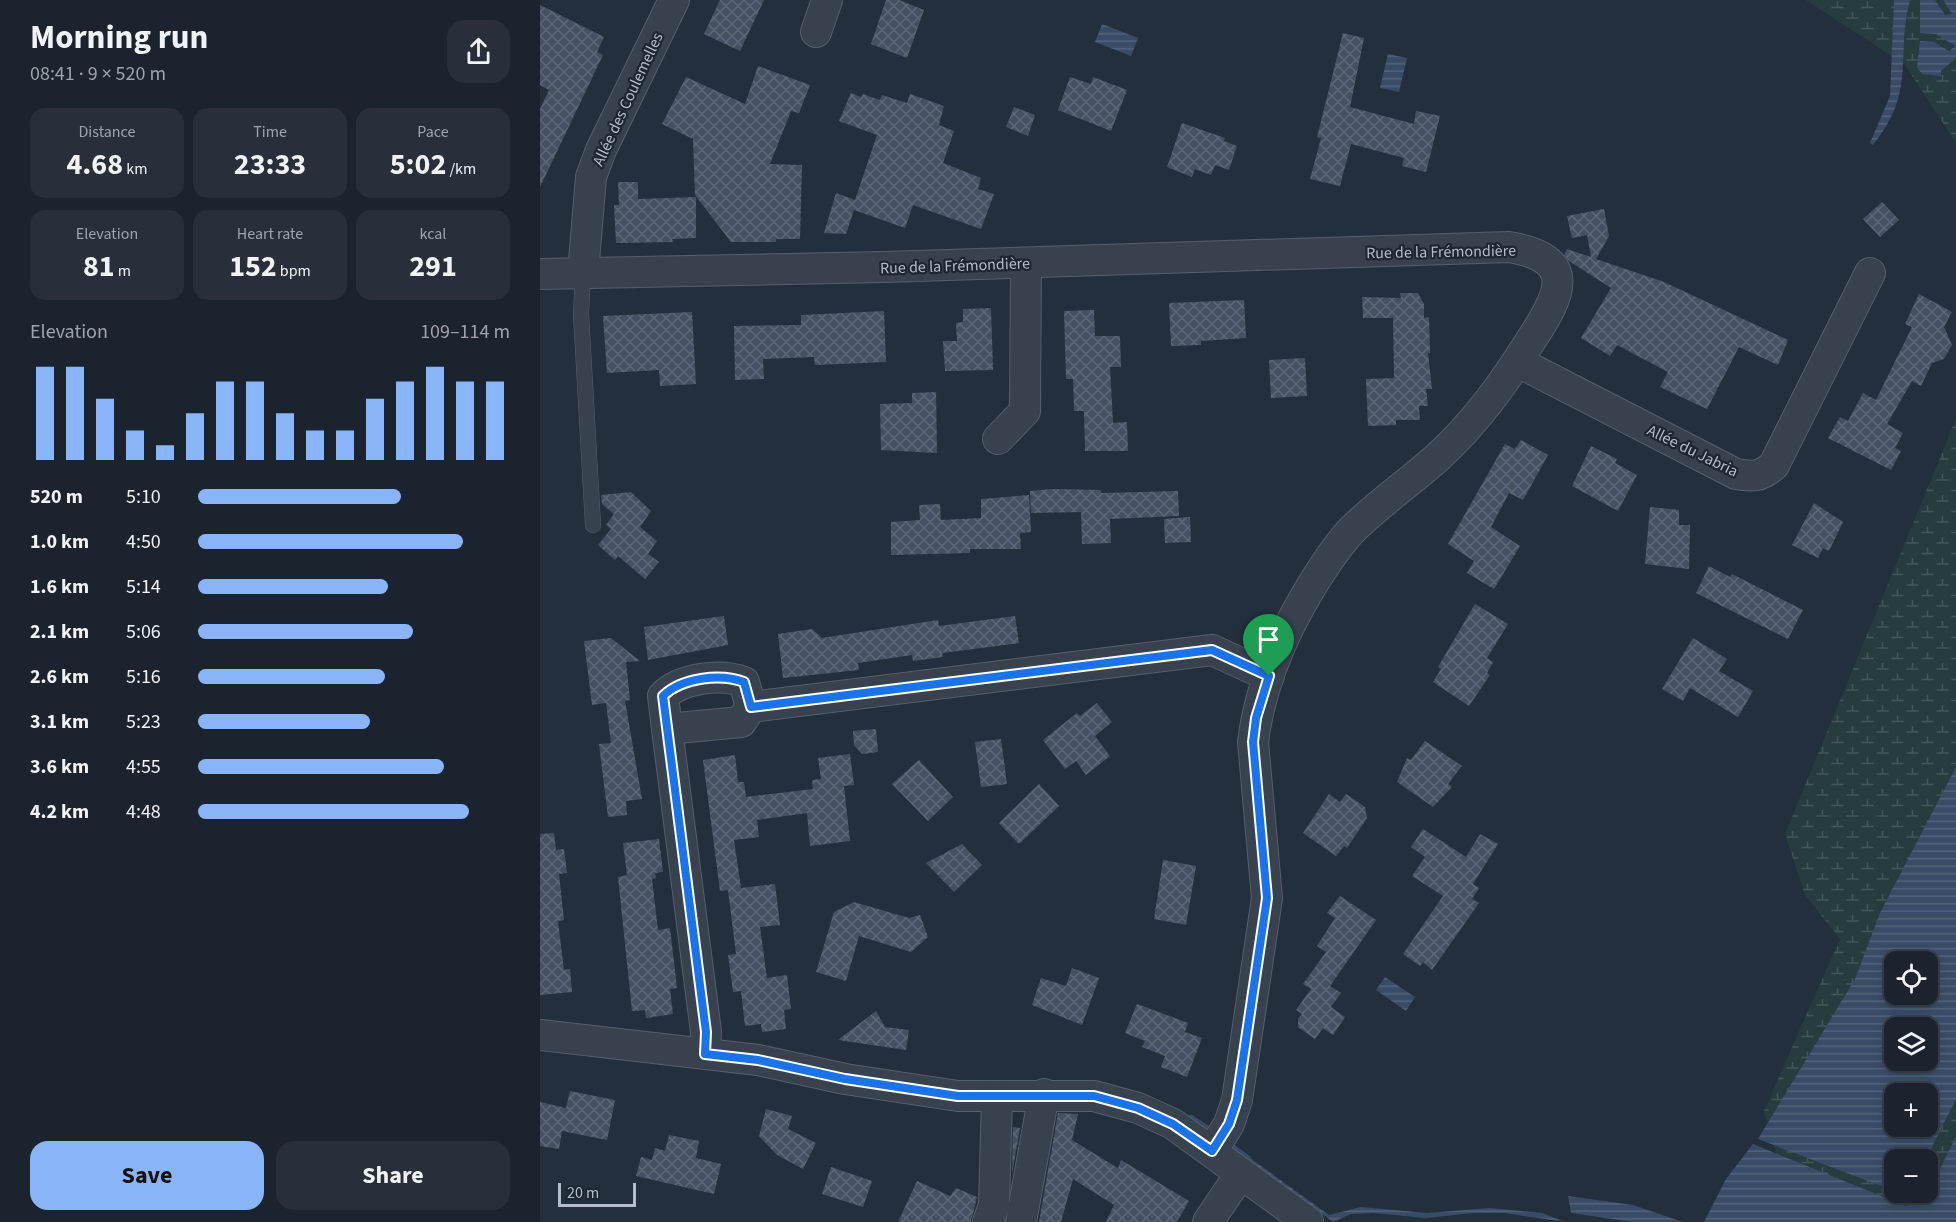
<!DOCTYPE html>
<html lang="en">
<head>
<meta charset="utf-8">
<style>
  :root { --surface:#1b232e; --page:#282f3a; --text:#f1f3f6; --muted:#a0a4aa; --line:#39404a; --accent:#8ab4f8 }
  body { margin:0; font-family:"Source Sans 3",sans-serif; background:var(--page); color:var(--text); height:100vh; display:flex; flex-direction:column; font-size:22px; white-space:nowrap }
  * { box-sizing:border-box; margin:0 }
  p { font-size:20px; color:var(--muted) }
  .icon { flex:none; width:33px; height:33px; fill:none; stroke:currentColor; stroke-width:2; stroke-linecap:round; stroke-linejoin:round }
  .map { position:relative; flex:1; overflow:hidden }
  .drawer { display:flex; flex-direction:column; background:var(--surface); width:540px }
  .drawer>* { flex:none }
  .fabs { position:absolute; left:1344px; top:951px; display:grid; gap:12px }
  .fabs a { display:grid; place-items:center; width:54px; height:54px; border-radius:12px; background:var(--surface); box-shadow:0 3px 9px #0003,0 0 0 2px var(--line); font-size:30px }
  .scale { position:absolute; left:18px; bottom:15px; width:78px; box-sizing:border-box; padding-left:6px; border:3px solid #b4bcc9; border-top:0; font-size:16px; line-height:21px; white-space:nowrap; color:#b4bcc9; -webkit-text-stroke:4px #1d2633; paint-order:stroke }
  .pin { position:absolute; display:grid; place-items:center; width:51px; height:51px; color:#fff; margin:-62px -26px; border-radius:50% 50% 50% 0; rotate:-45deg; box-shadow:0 0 6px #0007 }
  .pin .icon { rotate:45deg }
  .round { display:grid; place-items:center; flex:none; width:63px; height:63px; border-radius:18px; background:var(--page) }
  .summary { display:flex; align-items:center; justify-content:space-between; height:102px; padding:0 30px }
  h1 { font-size:33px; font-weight:700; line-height:45px }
  .metrics { display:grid; grid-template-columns:repeat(3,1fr); gap:9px; height:102px; padding:6px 30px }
  .metrics div { display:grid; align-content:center; border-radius:15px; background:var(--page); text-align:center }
  .metrics b { font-size:30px; font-weight:700 }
  .metrics small { font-size:16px; font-weight:400 }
  .metrics p { font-size:16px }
  .chart { height:168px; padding:12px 30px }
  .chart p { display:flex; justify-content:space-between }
  .chart svg { width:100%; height:108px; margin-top:6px; stroke:var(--accent); stroke-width:6 }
  .action { display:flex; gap:12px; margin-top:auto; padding:12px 30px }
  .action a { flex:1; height:69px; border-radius:18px; background:var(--accent); color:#111; font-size:24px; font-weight:700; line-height:69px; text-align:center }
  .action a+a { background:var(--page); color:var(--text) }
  ul { padding:0 30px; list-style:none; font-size:20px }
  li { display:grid; grid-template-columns:96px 72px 1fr; align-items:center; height:45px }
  li i { height:15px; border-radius:8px; background:var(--accent) }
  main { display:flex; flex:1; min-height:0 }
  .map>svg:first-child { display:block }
  .wetland { fill:url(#wetland-marsh); fill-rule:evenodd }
  .water { fill:url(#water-rules); fill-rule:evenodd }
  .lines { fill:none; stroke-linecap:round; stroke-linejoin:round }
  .stream { stroke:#394c67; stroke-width:8 }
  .building { fill:url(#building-cross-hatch) }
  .service-casing { stroke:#565f6c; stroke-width:16 }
  .minor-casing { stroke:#565f6c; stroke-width:32 }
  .service { stroke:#38414e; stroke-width:15 }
  .minor { stroke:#38414e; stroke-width:30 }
  .route-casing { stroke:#fff; stroke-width:12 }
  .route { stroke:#1a73e8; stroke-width:8 }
  .labels { text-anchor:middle; stroke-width:4.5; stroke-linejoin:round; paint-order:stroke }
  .street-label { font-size:16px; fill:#b4bcc9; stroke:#1d2633 }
</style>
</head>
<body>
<main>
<section class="drawer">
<div class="summary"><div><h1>Morning run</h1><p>08:41 · 9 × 520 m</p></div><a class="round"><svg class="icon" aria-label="share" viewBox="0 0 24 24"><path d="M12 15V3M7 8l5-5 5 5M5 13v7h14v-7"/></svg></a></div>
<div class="metrics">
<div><p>Distance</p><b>4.68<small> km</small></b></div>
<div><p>Time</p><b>23:33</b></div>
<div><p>Pace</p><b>5:02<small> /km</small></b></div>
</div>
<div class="metrics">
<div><p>Elevation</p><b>81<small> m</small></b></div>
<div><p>Heart rate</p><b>152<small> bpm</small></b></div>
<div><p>kcal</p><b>291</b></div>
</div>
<div class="chart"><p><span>Elevation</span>109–114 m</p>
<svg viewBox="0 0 160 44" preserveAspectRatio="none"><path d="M5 44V6M15 44V6M25 44V19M35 44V32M45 44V38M55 44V25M65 44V12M75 44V12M85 44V25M95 44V32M105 44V32M115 44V19M125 44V12M135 44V6M145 44V12M155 44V12"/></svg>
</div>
<ul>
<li><b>520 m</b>5:10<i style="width:65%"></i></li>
<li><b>1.0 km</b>4:50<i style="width:85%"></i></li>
<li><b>1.6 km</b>5:14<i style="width:61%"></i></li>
<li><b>2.1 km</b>5:06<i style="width:69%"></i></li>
<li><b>2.6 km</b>5:16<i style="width:60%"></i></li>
<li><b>3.1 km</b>5:23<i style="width:55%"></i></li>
<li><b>3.6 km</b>4:55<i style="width:79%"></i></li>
<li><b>4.2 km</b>4:48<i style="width:87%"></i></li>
</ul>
<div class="action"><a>Save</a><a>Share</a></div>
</section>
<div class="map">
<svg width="1416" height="1222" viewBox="0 0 1416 1222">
  <defs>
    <pattern id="wetland-marsh" width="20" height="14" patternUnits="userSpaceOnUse" patternTransform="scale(1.5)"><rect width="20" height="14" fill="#263c3f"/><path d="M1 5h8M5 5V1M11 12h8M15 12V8" fill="none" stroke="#435659"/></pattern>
    <pattern id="water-rules" width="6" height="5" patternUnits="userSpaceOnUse" patternTransform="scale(1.5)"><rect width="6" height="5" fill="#394c67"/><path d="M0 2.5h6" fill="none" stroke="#53647b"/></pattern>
    <pattern id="building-cross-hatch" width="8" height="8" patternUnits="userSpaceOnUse" patternTransform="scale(1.5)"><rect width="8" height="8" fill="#455162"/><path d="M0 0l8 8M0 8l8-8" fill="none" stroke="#5d6877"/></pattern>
  </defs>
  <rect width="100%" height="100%" fill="#242f3e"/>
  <g class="wetland">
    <polygon points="1266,0 1416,0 1416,143 1365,65"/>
    <path d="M1416 419V1222H1190L1238 1160 1224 1111 1300 939 1265 895 1245 834ZM1354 962H1388V994H1354ZM1354 1028H1388V1060H1354ZM1354 1094H1388V1126H1354ZM1354 1160H1388V1192H1354Z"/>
  </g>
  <g class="water">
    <path d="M1354 0H1370C1355 59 1377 90 1333 145L1330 143 1350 96Z"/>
    <polygon points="1380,0 1395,0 1405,15 1412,14 1403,0 1416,0 1416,58 1401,71 1401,76 1382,74 1377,67 1380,41 1394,42 1409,51 1415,46 1396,34 1380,33"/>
    <polygon points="562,24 598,38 591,56 555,42"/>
    <polygon points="848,54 867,58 859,92 840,88"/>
    <path d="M1416 767V1099L1386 1159 1354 1160V1191L1218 1139 1315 979 1340 913ZM1354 962H1388V994H1354ZM1354 1028H1388V1060H1354ZM1354 1094H1388V1126H1354Z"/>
    <polygon points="845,977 875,997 866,1011 836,990"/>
    <path d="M1416 1137V1222H1164L1186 1179 1213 1144 1366 1206C1389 1201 1404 1158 1416 1137Z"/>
    <polygon points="710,1158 789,1215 821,1207 887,1213 950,1208 1002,1213 1025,1222 964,1213 934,1213 885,1218 834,1213 811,1214 793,1222 708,1160"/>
    <polygon points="1028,1196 1093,1205 1143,1222 1092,1222 1031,1213"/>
  </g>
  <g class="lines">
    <g class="stream">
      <polyline points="651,1119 674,1134"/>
      <polyline points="683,1141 708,1160"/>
    </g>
  </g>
  <g class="building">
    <polygon points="180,0 224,0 200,51 164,34"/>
    <polygon points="346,0 359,0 384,10 367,58 331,44"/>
    <polygon points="0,5 64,37 57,52 63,55 0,187 0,109 9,90 0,85"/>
    <polygon points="803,33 824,38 810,107 874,124 876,111 900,116 886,172 862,166 864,158 811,144 800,186 770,179 781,138 777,137"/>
    <polygon points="218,66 270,85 259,113 251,111 230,164 262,165 260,239 236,239 236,242 191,242 155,195 153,139 122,124 146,77 205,104"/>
    <polygon points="530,77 551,84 553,77 587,90 571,131 518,110"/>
    <polygon points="311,93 321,97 323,94 340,100 342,95 367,103 370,94 404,106 399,125 414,131 403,163 441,178 438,189 454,194 441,229 373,205 365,228 314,210 306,234 284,233 296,193 315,200 337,135 299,121"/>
    <polygon points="474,107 495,115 488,136 466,127"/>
    <polygon points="642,123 685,138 684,141 697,146 689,170 675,165 671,175 655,169 652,177 627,167"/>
    <polygon points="78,182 98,182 98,199 156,197 156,238 132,239 133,242 76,243 74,205 79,205"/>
    <polygon points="1342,202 1359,220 1340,237 1323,219"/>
    <polygon points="1064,209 1069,236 1056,259 1124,282 1248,340 1238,365 1199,347 1167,409 1120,387 1128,372 1077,345 1070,356 1041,338 1071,288 1029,261 1024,255 1027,249 1051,257 1047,235 1032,238 1027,216"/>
    <polygon points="860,293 878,293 884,304 884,318 889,317 890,353 888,353 892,389 886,389 888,406 879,406 880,420 856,420 856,425 828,426 826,379 854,378 853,318 823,318 822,297 861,298"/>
    <polygon points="1379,294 1412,312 1404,327 1412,345 1404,359 1392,363 1381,386 1372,381 1347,424 1363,433 1355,448 1361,451 1351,470 1288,438 1300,417 1308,421 1323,393 1336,400 1372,327 1365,324"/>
    <polygon points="704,300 706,338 661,341 661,345 631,346 629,303"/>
    <polygon points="451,308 453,370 405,371 403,341 417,341 416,323 423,322 423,309"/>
    <polygon points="554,310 555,336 580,336 581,367 570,367 573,423 587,422 588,451 545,451 544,411 534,411 533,379 526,379 524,311"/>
    <polygon points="344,311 346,362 275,365 274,357 223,359 224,379 195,380 194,326 261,325 261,315"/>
    <polygon points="152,312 156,384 120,386 119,370 67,373 63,316"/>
    <polygon points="765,358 767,396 731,398 729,360"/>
    <polygon points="396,392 397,453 341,450 340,404 372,403 372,393"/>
    <polygon points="981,440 1008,455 983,500 969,493 951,527 980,546 954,589 927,573 934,561 908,544 965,444 975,449"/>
    <polygon points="1051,446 1077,459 1075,463 1097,475 1078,511 1032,486"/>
    <polygon points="512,489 561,490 561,493 638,491 639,516 570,519 571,543 542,544 541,512 491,513 490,491"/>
    <polygon points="91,492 111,511 100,527 117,541 108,554 119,562 105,579 78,556 75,560 58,545 71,529 66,525 74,514 62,504 61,495"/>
    <polygon points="489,495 491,532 480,533 481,549 430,549 430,553 351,555 351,522 380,520 379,505 400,504 401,520 441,518 441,499"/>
    <polygon points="1274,503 1303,522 1289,551 1283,548 1278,558 1252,545"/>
    <polygon points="1110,507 1139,510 1139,525 1150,525 1149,569 1105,564"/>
    <polygon points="650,517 651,542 625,543 624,519"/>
    <polygon points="1169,566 1190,577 1192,574 1263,610 1248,639 1156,593"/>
    <polygon points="935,604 968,624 947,658 953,662 947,673 950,675 929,706 893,682 901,669 898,667"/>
    <polygon points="184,616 188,645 108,660 104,627"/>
    <polygon points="475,616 479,643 402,653 403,657 373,661 372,655 318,663 319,670 243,678 238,634 272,629 282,638 398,620 399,626"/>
    <polygon points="71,638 100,661 86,662 90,700 85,701 102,799 86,801 87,815 68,817 59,744 71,743 66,703 52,705 44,641"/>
    <polygon points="1153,638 1187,659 1179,671 1213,691 1198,717 1150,688 1143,701 1122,689"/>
    <polygon points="557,703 572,722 555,736 570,756 546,775 536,761 525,769 503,740 537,713 540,716"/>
    <polygon points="336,729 338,752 322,754 314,745 313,731"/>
    <polygon points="461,739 467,784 441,787 435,742"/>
    <polygon points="885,741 922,766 908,784 912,787 893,807 857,782 867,758 871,760"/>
    <polygon points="310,754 314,785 304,786 310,841 270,846 267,813 217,820 219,837 194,840 201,888 235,884 240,925 220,927 227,978 247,975 251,1009 244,1010 246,1029 222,1032 221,1024 205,1026 201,991 193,992 188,955 196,954 188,890 180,891 163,760 195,755 198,782 204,782 206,797 273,789 272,780 281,779 278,758"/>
    <polygon points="379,760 413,797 388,821 352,784"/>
    <polygon points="499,784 519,806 479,844 459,823"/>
    <polygon points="789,794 800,802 806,794 825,807 827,818 807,848 804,846 796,856 763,833"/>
    <polygon points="883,829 926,857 940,834 958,844 933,884 939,888 932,899 939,903 892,970 883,962 880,966 863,954 903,896 872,876 885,857 871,847"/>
    <polygon points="14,833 16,850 24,849 27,873 19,874 24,920 18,921 24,970 30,969 32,992 0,995 0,834"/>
    <polygon points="119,839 123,872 115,873 116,878 112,879 118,930 130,928 137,988 130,989 133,1014 106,1018 105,1010 92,1011 78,877 87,875 83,843"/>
    <polygon points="422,844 442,865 414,892 386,863"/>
    <polygon points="623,860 656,866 646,925 614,919"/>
    <polygon points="800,896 836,920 790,986 801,993 791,1007 805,1017 793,1035 783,1028 775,1039 758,1027 758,1019 762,1014 756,1010 771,989 763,984 786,952 777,946 795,918 787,913"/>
    <polygon points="314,902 369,918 380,915 388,937 371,952 319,936 306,981 276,972 294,912"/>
    <polygon points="532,968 559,978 542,1025 492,1005 501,978 526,986"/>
    <polygon points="597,1004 648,1023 645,1032 662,1038 647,1077 621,1067 625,1056 602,1047 605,1041 585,1033"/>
    <polygon points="336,1011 345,1027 369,1030 366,1050 298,1040"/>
    <polygon points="30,1091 75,1100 67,1140 22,1131 19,1149 0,1146 0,1102 26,1108"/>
    <polygon points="226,1109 252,1116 248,1129 276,1143 263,1169 237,1155 219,1136"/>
    <polygon points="518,1113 538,1114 532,1140 578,1168 581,1160 649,1201 637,1222 566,1222 574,1205 533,1179 521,1222 499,1222"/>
    <polygon points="473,1127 480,1128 472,1174"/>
    <polygon points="129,1135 159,1141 156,1158 181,1164 174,1194 96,1176 101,1157 112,1160 115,1148 125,1151"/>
    <polygon points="291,1167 332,1181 323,1207 282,1194"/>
    <polygon points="377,1181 410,1196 416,1188 437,1197 431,1222 358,1222"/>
  </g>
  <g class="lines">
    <defs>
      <polyline id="service" points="43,273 41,314 53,525"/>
      <g id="minor">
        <polyline points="276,32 287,0"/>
        <polyline points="43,273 51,177 61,150 134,0"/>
        <path d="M0 274 344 267 969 247C1040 259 1020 296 991 340 964 383 936 422 898 457 871 481 841 502 815 527 805 536 797 548 789 559 752 613 721 677 713 742L727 898 697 1100 689 1124 672 1151"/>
        <path d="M978 362 1196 474C1213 477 1221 477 1234 465L1330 273"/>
        <polyline points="458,439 485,411 486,263"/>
        <path d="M127 729 123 696C141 678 180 673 204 682L211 707"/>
        <polyline points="0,1035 218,1060 305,1079 418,1096 554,1096 598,1108 633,1124 768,1222"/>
        <polyline points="165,1054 166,1032 127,729 201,722 211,707 672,650 729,676"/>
        <polyline points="448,1222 454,1205 457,1097"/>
        <polyline points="481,1222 504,1094"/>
        <polyline points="668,1222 701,1173"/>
      </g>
    </defs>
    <use href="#service" class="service-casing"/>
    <use href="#minor" class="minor-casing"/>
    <use href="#service" class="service"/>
    <use href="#minor" class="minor"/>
  </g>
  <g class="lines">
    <defs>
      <path id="route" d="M672 650 729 676 716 718 713 742 727 898 697 1100 689 1124 672 1151 633 1124 598 1108 554 1096H418L305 1079 218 1060 165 1054 166 1032 123 696C141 678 180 673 204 682L211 707Z"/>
    </defs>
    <use href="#route" class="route-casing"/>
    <use href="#route" class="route"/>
  </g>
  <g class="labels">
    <g class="street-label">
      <text transform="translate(87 99) rotate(-65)" y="6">Allée des Coulemelles</text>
      <text transform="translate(901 251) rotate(-1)" y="6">Rue de la Frémondière</text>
      <text transform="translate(415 265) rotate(-2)" y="6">Rue de la Frémondière</text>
      <text transform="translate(1153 450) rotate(26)" y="6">Allée du Jabria</text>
    </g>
  </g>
</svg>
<div class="fabs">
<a><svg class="icon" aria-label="locate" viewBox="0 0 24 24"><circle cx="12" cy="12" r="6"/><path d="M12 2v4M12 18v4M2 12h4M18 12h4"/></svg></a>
<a><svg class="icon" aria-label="layers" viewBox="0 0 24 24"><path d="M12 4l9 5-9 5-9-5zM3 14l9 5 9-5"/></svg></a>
<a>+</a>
<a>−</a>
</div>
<div class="scale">20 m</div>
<div class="pin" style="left:729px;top:676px;background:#1e9e55"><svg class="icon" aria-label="arrive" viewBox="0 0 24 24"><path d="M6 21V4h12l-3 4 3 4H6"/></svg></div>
</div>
</main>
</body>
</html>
